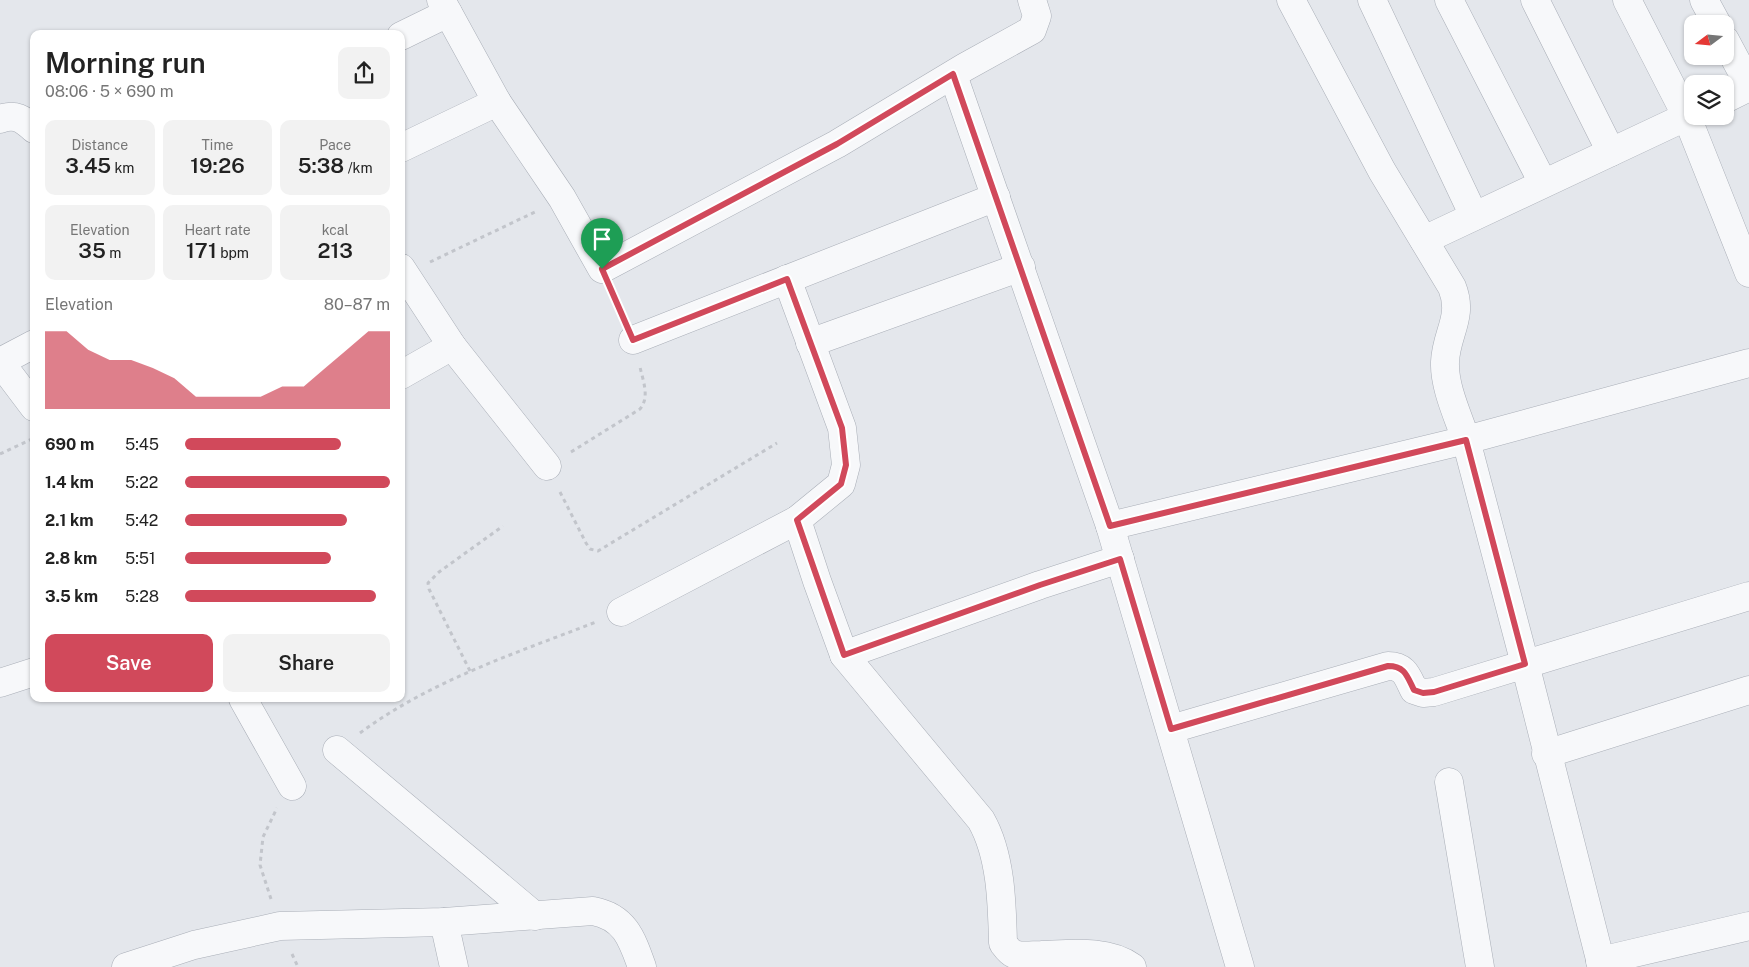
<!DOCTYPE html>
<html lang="en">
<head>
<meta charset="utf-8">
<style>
  :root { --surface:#fff; --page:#f2f2f2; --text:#222; --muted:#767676; --accent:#d1495b }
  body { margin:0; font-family:"Public Sans",sans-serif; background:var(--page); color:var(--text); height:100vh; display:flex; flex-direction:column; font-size:19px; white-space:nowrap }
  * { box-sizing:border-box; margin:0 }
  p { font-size:16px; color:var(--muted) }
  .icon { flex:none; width:28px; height:28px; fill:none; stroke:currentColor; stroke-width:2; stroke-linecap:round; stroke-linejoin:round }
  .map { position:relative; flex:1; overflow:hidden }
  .drawer { position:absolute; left:30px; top:30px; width:375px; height:672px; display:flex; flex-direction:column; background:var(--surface); border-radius:10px; box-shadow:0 1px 4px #0004 }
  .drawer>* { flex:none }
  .needle { width:32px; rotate:254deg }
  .tools { position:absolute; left:1684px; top:15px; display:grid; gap:10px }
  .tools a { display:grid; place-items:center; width:50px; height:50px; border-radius:10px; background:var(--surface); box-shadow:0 1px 4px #0004; font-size:25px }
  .pin { position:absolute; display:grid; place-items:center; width:42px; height:42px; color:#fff; margin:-51px -21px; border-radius:50% 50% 50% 0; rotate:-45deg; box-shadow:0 0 5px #0007 }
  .pin .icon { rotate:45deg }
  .round { display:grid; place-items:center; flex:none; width:52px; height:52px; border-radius:10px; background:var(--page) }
  .head { display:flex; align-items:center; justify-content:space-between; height:85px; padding:0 15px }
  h1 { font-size:28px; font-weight:600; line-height:38px }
  .stats { display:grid; grid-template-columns:repeat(3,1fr); gap:8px; height:85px; padding:5px 15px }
  .stats div { display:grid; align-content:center; border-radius:10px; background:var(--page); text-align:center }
  .stats b { font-size:21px; font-weight:600 }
  .stats small { font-size:14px; font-weight:400 }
  .stats p { font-size:14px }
  .chart { height:140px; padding:10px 15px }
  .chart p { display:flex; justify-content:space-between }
  .chart svg { width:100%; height:90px; margin-top:5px; fill:var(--accent); opacity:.7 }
  .cta { display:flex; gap:10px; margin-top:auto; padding:10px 15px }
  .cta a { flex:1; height:58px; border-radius:10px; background:var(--accent); color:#fff; font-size:20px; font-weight:600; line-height:58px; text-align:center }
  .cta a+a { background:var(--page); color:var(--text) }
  ul { padding:0 15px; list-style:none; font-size:16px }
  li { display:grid; grid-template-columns:80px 60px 1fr; align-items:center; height:38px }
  li i { height:12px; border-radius:6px; background:var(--accent) }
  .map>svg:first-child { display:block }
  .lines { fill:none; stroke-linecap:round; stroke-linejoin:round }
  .minor-casing { stroke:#a9aeb7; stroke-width:29 }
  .path { stroke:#c2c5cb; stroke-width:3; stroke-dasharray:4 4; stroke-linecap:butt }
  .minor { stroke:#f7f8fa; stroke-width:28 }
  .route-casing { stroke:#fff; stroke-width:10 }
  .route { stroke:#d1495b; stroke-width:6 }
</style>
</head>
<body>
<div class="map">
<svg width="1749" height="967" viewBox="0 0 1749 967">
  <rect width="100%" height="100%" fill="#e4e7ec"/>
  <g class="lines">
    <defs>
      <g id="minor">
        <polyline points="441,0 497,102 562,198 602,269 837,144 965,67 1032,30 1037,16 1032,0"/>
        <path d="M1291 0 1382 171 1452 287C1464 317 1446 333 1445 362 1444 387 1458 416 1466 440L1749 363"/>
        <polyline points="1372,0 1474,216"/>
        <polyline points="1449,0 1543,183"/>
        <polyline points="1535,0 1611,152"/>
        <polyline points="1627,0 1687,117 1749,273"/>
        <polyline points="1704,0 1717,24"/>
        <polyline points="401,36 448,13"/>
        <polyline points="1725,40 1749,85"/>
        <polyline points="953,75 1110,526 1240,967"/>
        <polyline points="1725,99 1749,87"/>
        <path d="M0 119C15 113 23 119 34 129"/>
        <polyline points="401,148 497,102"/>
        <polyline points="1424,240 1692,114"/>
        <polyline points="401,268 452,346 547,466"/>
        <polyline points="633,340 996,197"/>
        <polyline points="810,343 1021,267"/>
        <polyline points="34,344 0,362 34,407"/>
        <polyline points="401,375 452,346"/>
        <polyline points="797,520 817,581 844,655"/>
        <polyline points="1110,526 1466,440 1525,664 1602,967"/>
        <path d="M1120 559 1040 585 844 655 981 820C1001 855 1002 903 1003 943 1006 947 1009 952 1014 954 1022 957 1033 955 1041 955 1070 954 1107 949 1132 967"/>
        <polyline points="621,612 797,520 841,484 846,465 842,428 787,279"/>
        <polyline points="0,683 34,672"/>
        <polyline points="243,699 292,786"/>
        <path d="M1171 729 1388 666C1405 666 1407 676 1414 690L1423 693 1434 692 1749 596"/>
        <polyline points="337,750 535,916"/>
        <polyline points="1546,754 1749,690"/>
        <polyline points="1449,782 1480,967"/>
        <polyline points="444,922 454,967"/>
        <polyline points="1600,961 1749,926"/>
        <path d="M126 967 194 945 280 926 444 922 593 911C625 917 632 939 642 967"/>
      </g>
    </defs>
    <use href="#minor" class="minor-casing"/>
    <g class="path">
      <polyline points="430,262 537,211"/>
      <polyline points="613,294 622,314"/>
      <path d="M571 452 640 409C650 397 643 381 640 367"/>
      <polyline points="0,454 34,438"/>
      <polyline points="560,492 586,543 590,549 598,551 777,443"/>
      <polyline points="470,671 429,589 428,583 439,572 503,526"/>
      <path d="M360 733C430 681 516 653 596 622"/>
      <polyline points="271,899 260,865 263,837 277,808"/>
      <polyline points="292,954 298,967"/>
    </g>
    <use href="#minor" class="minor"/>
  </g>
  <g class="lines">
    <defs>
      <path id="route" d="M953 74 1110 526 1466 440 1525 664 1434 692 1423 693 1414 690C1407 676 1405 666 1388 666L1171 729 1120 559 1040 585 844 655 797 520 841 484 846 465 842 428 787 279 633 340 602 269 837 144Z"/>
    </defs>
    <use href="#route" class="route-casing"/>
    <use href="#route" class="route"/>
  </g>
</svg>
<div class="tools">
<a><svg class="needle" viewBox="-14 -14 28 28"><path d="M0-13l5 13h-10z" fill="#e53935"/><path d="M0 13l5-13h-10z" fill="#767676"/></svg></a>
<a><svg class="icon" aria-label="layers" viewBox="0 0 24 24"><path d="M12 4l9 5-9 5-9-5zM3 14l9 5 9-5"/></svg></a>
</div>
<div class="pin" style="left:602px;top:269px;background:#1e9e55"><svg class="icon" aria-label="arrive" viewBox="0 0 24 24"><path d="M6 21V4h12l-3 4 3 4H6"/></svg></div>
<section class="drawer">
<div class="head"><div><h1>Morning run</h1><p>08:06 · 5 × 690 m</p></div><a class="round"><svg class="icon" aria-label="share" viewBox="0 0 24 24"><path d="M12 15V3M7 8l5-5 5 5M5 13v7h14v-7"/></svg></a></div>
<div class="stats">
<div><p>Distance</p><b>3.45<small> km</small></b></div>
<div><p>Time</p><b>19:26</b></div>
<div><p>Pace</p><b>5:38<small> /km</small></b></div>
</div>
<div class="stats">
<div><p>Elevation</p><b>35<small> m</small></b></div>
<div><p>Heart rate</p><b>171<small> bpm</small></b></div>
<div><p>kcal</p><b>213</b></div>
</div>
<div class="chart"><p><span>Elevation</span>80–87 m</p>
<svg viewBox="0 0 160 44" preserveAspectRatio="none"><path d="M0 44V6L10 6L20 15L30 20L40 20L50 24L60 29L70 38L80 38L90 38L100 38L110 33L120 33L130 24L140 15L150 6L160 6V44z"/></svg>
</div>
<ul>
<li><b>690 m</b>5:45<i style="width:76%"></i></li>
<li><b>1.4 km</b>5:22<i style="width:100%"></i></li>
<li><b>2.1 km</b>5:42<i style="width:79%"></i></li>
<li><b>2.8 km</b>5:51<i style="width:71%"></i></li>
<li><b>3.5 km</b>5:28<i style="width:93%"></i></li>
</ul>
<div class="cta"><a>Save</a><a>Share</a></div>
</section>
</div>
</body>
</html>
